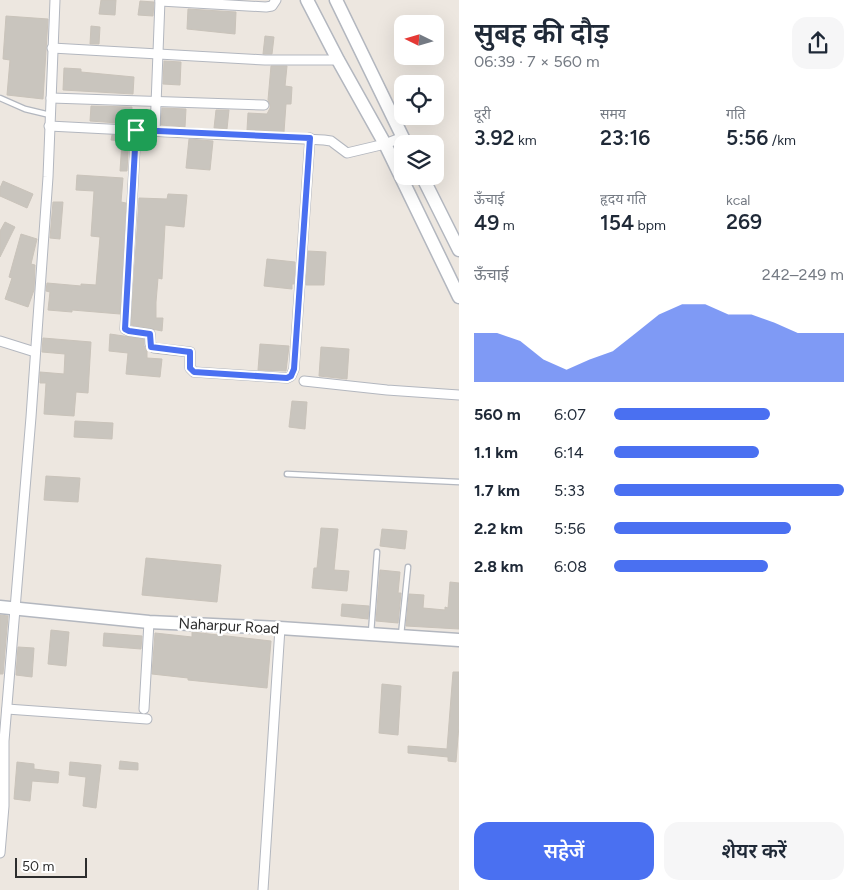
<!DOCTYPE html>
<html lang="hi">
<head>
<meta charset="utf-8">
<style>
  :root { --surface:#fff; --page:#f6f6f7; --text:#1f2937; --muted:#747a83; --accent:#4a70f1 }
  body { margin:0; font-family:Figtree,"Noto Sans Devanagari",sans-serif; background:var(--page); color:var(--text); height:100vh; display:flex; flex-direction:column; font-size:19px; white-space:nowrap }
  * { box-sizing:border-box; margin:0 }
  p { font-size:16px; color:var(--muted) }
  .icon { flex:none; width:28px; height:28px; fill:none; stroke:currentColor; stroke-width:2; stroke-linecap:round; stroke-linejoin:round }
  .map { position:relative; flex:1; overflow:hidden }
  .details { display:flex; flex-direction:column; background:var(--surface); width:400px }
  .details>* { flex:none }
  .needle { width:32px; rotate:275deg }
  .controls { position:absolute; left:394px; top:15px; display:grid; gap:10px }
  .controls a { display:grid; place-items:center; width:50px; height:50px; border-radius:10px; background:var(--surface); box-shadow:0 5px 20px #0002; font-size:25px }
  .scale { position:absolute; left:15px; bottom:12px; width:72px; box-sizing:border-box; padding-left:5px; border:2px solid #2d2d2d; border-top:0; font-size:14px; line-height:18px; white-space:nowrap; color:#2d2d2d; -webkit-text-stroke:4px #fff; paint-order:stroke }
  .pin { position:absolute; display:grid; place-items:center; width:42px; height:42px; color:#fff; margin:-21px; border-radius:10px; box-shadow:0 2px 8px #0006 }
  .round { display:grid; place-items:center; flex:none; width:52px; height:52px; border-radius:15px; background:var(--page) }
  .head { display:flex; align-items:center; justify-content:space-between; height:85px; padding:0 15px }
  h1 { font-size:28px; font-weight:600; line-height:38px }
  .metrics { display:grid; grid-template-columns:repeat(3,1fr); gap:8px; height:85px; padding:5px 15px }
  .metrics div { display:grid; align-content:center }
  .metrics b { font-size:21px; font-weight:600 }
  .metrics small { font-size:14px; font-weight:400 }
  .metrics p { font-size:14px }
  .chart { height:140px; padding:10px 15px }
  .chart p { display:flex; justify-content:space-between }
  .chart svg { width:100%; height:90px; margin-top:5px; fill:var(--accent); opacity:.7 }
  .primary-button { display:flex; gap:10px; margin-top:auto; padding:10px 15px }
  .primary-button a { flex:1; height:58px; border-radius:15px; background:var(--accent); color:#fff; font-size:20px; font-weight:600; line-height:58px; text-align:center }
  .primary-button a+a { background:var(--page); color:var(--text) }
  ul { padding:0 15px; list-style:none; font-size:16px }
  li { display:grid; grid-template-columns:80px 60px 1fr; align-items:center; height:38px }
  li i { height:12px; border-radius:6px; background:var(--accent) }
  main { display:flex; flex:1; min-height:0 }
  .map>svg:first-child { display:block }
  .building { fill:#c9c5be; stroke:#c9c3ba }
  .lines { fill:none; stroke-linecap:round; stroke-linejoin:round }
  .lane-casing { stroke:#b3b7bf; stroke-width:7 }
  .street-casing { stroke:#b3b7bf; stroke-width:11 }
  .secondary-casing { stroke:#b3b7bf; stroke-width:15 }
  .lane { stroke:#fff; stroke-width:4.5 }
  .street { stroke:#fff; stroke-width:9 }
  .secondary { stroke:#fff; stroke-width:12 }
  .route-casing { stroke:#fff; stroke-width:10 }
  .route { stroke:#4a70f1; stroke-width:6 }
  .labels { text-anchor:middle; stroke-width:5; stroke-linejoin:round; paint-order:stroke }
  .street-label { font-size:15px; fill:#2d2d2d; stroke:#fff }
</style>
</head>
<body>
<main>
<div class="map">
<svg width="459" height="890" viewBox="0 0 459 890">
  <rect width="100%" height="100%" fill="#ede7e0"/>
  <g class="building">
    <polygon points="101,0 116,0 115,15 99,14"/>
    <polygon points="140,1 154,2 153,16 138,15"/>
    <polygon points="188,9 236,12 235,34 187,29"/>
    <polygon points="6,16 48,19 43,99 7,95 10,60 3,59"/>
    <polygon points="91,26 100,27 99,44 90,44"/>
    <polygon points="265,36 274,37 272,54 263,54"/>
    <polygon points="164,61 181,62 180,85 163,84"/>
    <polygon points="271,66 287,66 285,86 292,87 291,104 286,104 284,132 247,130 248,113 267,114 270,108 270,105 268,100"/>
    <polygon points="64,68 81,69 81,72 134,77 133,94 63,90"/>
    <polygon points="91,106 132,107 131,124 90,121"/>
    <polygon points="162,108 186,109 185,127 161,125"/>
    <polygon points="216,110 229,110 227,129 214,128"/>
    <polygon points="112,135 129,136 127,171 120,171 122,141 111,140"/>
    <polygon points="189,139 213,141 210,170 186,168"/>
    <polygon points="77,175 123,178 121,202 126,203 120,314 72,310 72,312 48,310 50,292 46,291 47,283 81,286 81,284 96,285 100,237 91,236 94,191 76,190"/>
    <polygon points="3,181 33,194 27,208 0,196 0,188"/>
    <polygon points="168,194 187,195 184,227 165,225 162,279 158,278 156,302 156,318 163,318 162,331 131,325 139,198 167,199"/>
    <polygon points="53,202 63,202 60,239 50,238"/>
    <polygon points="5,222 15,227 0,257 0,231"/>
    <polygon points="21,234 37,239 31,264 35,265 34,290 28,307 5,299 12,278 9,277"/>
    <polygon points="308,251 326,252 324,285 306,285"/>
    <polygon points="267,259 295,262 294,284 292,284 292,289 264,286"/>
    <polygon points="110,334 144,339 144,346 147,350 147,358 162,359 160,377 126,374 128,353 109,351"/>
    <polygon points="43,338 91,342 88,393 76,392 74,416 44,414 46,383 40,383 40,372 64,374 65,354 42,352"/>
    <polygon points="260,344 289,346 286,371 258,370"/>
    <polygon points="321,347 349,349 347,379 319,376"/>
    <polygon points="292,401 307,402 305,429 289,427"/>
    <polygon points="75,421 113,423 112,439 74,437"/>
    <polygon points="46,476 80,478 78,502 44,500"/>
    <polygon points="321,528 338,529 334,570 349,571 347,591 312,588 314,568 317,568"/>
    <polygon points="382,529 407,531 405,549 380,546"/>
    <polygon points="146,558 221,565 217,602 142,595"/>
    <polygon points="380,570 400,572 398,593 401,593 398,623 376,621"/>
    <polygon points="450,582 459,583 459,629 406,626 409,594 424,595 423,608 445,610 445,607 448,608"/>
    <polygon points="342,604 369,606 368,619 341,616"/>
    <polygon points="0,615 8,616 3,674 0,674"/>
    <polygon points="51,630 69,632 66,666 48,664"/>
    <polygon points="192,632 271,641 267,688 188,680 188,678 152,674 155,633 192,637"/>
    <polygon points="104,633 142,636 141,649 103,646"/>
    <polygon points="18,647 34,648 32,677 16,675"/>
    <polygon points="453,672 459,672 459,725 456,762 448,761 448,757 408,753 408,746 447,749"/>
    <polygon points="382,684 401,686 398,735 379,733"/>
    <polygon points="120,761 138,763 138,770 119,769"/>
    <polygon points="17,762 34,764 34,769 59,772 58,783 32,781 30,801 14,799"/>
    <polygon points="70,762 101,765 96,808 83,806 86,777 69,775"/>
  </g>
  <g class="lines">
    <defs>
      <g id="lane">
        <polyline points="0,98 25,109 50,115"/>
        <polyline points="287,474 459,482"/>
        <polyline points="371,633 377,552"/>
        <polyline points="401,635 408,567"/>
      </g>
      <g id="street">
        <polyline points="160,1 266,7 272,6 276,0"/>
        <polyline points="52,48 265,60 338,60"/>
        <polyline points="51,98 264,105"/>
        <polyline points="49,126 324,140 331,141 347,153 385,144 403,137"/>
        <polyline points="136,130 125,329 129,331 150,334 150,344 154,348 190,352 190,368 194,372 287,378 291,376 294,369 310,138"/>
        <polyline points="155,131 160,0"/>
        <polyline points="0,341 35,352"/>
        <polyline points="304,381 387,390 459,395"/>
        <polyline points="7,709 147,719"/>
        <polyline points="144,709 149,622"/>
        <polyline points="0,853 4,806 4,741 31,417 48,177 55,0"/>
        <polyline points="263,890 280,628"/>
      </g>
      <g id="secondary">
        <polyline points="307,0 338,60 385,144 459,297"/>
        <polyline points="336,0 406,144"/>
        <polyline points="422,176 459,250"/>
        <polyline points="0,607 149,622 280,628 459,640"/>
      </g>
    </defs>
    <use href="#lane" class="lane-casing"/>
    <use href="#street" class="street-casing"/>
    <use href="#secondary" class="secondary-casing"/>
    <use href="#lane" class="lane"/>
    <use href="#street" class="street"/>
    <use href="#secondary" class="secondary"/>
  </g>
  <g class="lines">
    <defs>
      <polygon id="route" points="136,130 310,138 294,369 291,376 287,378 194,372 190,368 190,352 151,347 150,334 129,331 125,329"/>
    </defs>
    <use href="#route" class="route-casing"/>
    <use href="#route" class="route"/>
  </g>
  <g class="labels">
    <g class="street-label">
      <text transform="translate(229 626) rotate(3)" y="5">Naharpur Road</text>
    </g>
  </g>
</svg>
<div class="controls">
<a><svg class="needle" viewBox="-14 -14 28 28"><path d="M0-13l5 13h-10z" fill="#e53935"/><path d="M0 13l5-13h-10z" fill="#747a83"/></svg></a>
<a><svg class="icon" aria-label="locate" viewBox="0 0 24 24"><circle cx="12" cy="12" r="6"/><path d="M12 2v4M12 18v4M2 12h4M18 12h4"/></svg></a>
<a><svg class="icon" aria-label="layers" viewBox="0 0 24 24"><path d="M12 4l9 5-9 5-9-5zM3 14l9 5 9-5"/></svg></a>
</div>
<div class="scale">50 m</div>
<div class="pin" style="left:136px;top:130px;background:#1e9e55"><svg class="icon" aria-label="arrive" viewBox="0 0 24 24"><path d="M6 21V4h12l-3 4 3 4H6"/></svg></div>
</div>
<section class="details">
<div class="head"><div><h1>सुबह की दौड़</h1><p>06:39 · 7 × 560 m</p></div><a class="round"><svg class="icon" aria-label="share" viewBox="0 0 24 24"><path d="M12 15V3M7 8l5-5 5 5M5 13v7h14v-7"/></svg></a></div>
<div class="metrics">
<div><p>दूरी</p><b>3.92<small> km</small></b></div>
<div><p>समय</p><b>23:16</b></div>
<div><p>गति</p><b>5:56<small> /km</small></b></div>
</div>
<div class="metrics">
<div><p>ऊँचाई</p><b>49<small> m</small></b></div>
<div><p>हृदय गति</p><b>154<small> bpm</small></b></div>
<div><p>kcal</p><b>269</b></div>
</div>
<div class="chart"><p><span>ऊँचाई</span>242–249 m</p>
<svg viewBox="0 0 160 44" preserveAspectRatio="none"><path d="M0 44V20L10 20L20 24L30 33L40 38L50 33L60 29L70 20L80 11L90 6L100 6L110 11L120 11L130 15L140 20L150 20L160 20V44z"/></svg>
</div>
<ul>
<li><b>560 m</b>6:07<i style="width:68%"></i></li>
<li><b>1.1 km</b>6:14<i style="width:63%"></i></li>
<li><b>1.7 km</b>5:33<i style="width:100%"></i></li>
<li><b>2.2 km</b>5:56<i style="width:77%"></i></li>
<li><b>2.8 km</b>6:08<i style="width:67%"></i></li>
</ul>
<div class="primary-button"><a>सहेजें</a><a>शेयर करें</a></div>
</section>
</main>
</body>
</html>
